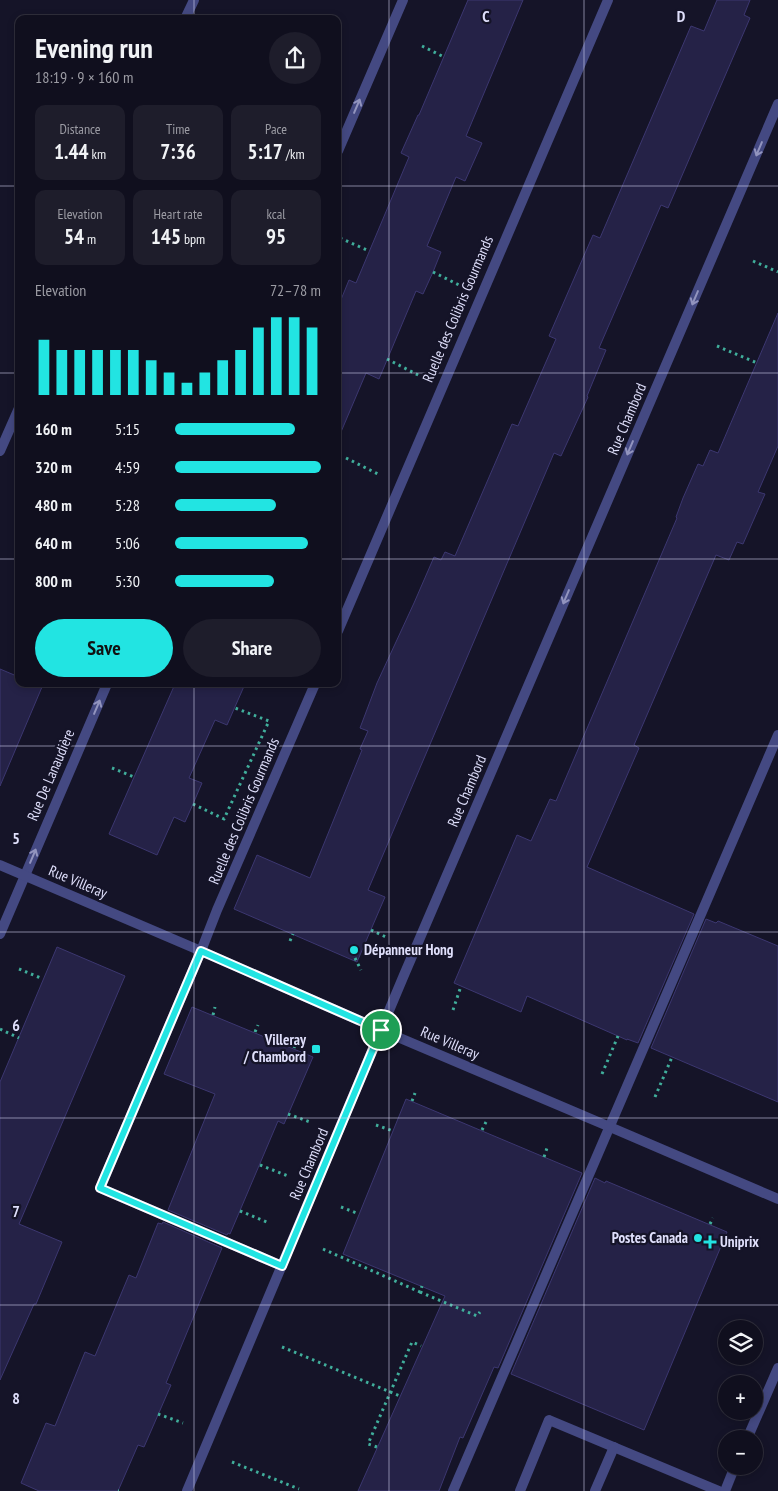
<!DOCTYPE html>
<html lang="en">
<head>
<meta charset="utf-8">
<style>
  :root { --surface:#100f1e; --page:#1e1d2b; --text:#f1f3f6; --muted:#9c9ca4; --line:#302f3c; --accent:#22e4e2 }
  body { margin:0; font-family:"PT Sans Narrow",sans-serif; background:var(--page); color:var(--text); height:100vh; display:flex; flex-direction:column; font-size:19px; white-space:nowrap }
  * { box-sizing:border-box; margin:0 }
  p { font-size:16px; color:var(--muted) }
  .icon { flex:none; width:28px; height:28px; fill:none; stroke:currentColor; stroke-width:2; stroke-linecap:round; stroke-linejoin:round }
  .map { position:relative; flex:1; overflow:hidden }
  .side { position:absolute; left:15px; top:15px; width:326px; height:672px; display:flex; flex-direction:column; background:var(--surface); border-radius:10px; box-shadow:0 2px 8px #0003,0 0 0 1px var(--line) }
  .side>* { flex:none }
  .fabs { position:absolute; left:718px; top:1320px; display:grid; gap:10px }
  .fabs a { display:grid; place-items:center; width:45px; height:45px; border-radius:50%; background:var(--surface); box-shadow:0 2px 8px #0003,0 0 0 1px var(--line); font-size:25px }
  .pin { position:absolute; display:grid; place-items:center; width:42px; height:42px; color:#fff; margin:-21px; border:2px solid #fff; border-radius:50%; box-shadow:0 1px 5px #0007 }
  .round { display:grid; place-items:center; flex:none; width:52px; height:52px; border-radius:26px; background:var(--page) }
  .overview { display:flex; align-items:center; justify-content:space-between; height:85px; padding:0 20px }
  h1 { font-size:28px; font-weight:700; line-height:38px }
  .metrics { display:grid; grid-template-columns:repeat(3,1fr); gap:8px; height:85px; padding:5px 20px }
  .metrics div { display:grid; align-content:center; border-radius:10px; background:var(--page); text-align:center }
  .metrics b { font-size:21px; font-weight:700 }
  .metrics small { font-size:14px; font-weight:400 }
  .metrics p { font-size:14px }
  .chart { height:140px; padding:10px 20px }
  .chart p { display:flex; justify-content:space-between }
  .chart svg { width:100%; height:90px; margin-top:5px; stroke:var(--accent); stroke-width:6 }
  .action { display:flex; gap:10px; margin-top:auto; padding:10px 20px }
  .action a { flex:1; height:58px; border-radius:30px; background:var(--accent); color:#111; font-size:20px; font-weight:700; line-height:58px; text-align:center }
  .action a+a { background:var(--page); color:var(--text) }
  ul { padding:0 20px; list-style:none; font-size:16px }
  li { display:grid; grid-template-columns:80px 60px 1fr; align-items:center; height:38px }
  li i { height:12px; border-radius:6px; background:var(--accent) }
  .map>svg:first-child { display:block }
  .building { fill:#252247; stroke:#3c3770 }
  .lines { fill:none; stroke-linecap:round; stroke-linejoin:round }
  .path { stroke:#40ae9b; stroke-width:3; stroke-dasharray:2.5 4; stroke-linecap:butt }
  .service { stroke:#444982; stroke-width:10 }
  .minor { stroke:#444982; stroke-width:10 }
  .tertiary { stroke:#444982; stroke-width:10 }
  .oneway { stroke:#9294be }
  .route-casing { stroke:#fff; stroke-width:10 }
  .route { stroke:#22e4e2; stroke-width:6 }
  .grid { fill:none; stroke:#dfdffb; stroke-width:1; stroke-opacity:0.55 }
  .poi-dot { fill:#22e4e2; stroke:#151428; stroke-width:2 }
  .labels { text-anchor:middle; stroke-width:4.5; stroke-linejoin:round; paint-order:stroke }
  .street-label { font-size:15px; fill:#dfdffb; stroke:#151428 }
  .poi-label { font-size:15px; font-weight:bold; fill:#dfdffb; stroke:#151428; text-anchor:start }
  .grid-label { font-size:16px; text-anchor:middle; font-weight:bold; fill:#dfdffb; stroke:#151428; stroke-width:4.5; stroke-linejoin:round; paint-order:stroke }
</style>
</head>
<body>
<div class="map">
<svg width="778" height="1491" viewBox="0 0 778 1491">
  <rect width="100%" height="100%" fill="#151428"/>
  <g class="building">
    <polygon points="468,0 523,0 466,136 482,143 465,181 456,177 427,246 441,252 433,272 423,294 416,291 379,379 366,373 338,439 338,307 349,280 356,283 409,157 401,153 418,115 419,115"/>
    <polygon points="717,0 750,0 744,15 750,18 668,208 661,205 599,348 606,350 587,396 588,397 561,456 554,453 368,890 385,897 357,962 234,909 257,855 310,878 362,750 360,749 368,731 360,728 377,683 414,603 434,557 441,560 445,552 455,556 512,424 518,426 556,339 549,336 593,235 600,238 691,26 704,31"/>
    <polygon points="778,313 778,446 758,492 765,494 743,544 737,542 729,560 716,555 634,745 639,748 587,867 694,914 638,1043 627,1039 627,1040 527,996 521,1012 454,983 517,835 531,841 550,799 556,801 677,518 676,517 683,498 698,464 703,466 710,450 718,453"/>
    <polygon points="0,669 19,677 19,684 33,684 42,687 0,786"/>
    <polygon points="175,684 245,684 227,725 215,720 189,778 202,783 193,804 185,822 174,817 157,855 109,834"/>
    <polygon points="706,919 716,923 718,921 778,946 778,1102 651,1048"/>
    <polygon points="57,947 125,976 19,1224 62,1242 36,1304 34,1304 0,1380 0,1082"/>
    <polygon points="192,1007 313,1057 284,1124 278,1121 230,1234 228,1233 227,1235 168,1210 215,1094 164,1074"/>
    <polygon points="406,1099 582,1173 498,1368 494,1367 463,1438 460,1437 439,1491 358,1491 445,1296 343,1254"/>
    <polygon points="595,1178 605,1183 606,1181 727,1232 644,1430 511,1374"/>
    <polygon points="163,1222 222,1248 166,1383 171,1385 144,1447 138,1445 118,1491 39,1491 21,1483 46,1423 55,1426 85,1352 95,1356 129,1275 136,1278 158,1223 162,1224"/>
  </g>
  <g class="lines">
    <g class="path">
      <polyline points="422,46 444,57"/>
      <polyline points="340,238 369,251"/>
      <polyline points="753,261 778,272"/>
      <polyline points="433,272 459,285"/>
      <polyline points="717,346 757,363"/>
      <polyline points="387,359 420,376"/>
      <polyline points="346,458 378,474"/>
      <polyline points="112,768 134,777"/>
      <polyline points="193,804 224,819 269,721 235,708"/>
      <polyline points="371,930 386,937"/>
      <polyline points="290,941 293,934"/>
      <polyline points="355,958 361,970"/>
      <polyline points="19,969 43,979"/>
      <polyline points="453,1010 461,986"/>
      <polyline points="213,1015 215,1007"/>
      <polyline points="0,1029 19,1038"/>
      <polyline points="255,1032 258,1025"/>
      <polyline points="294,1048 297,1041"/>
      <polyline points="602,1074 618,1036"/>
      <polyline points="655,1097 672,1057"/>
      <polyline points="412,1101 415,1093"/>
      <polyline points="288,1114 310,1122"/>
      <polyline points="376,1125 393,1131"/>
      <polyline points="482,1130 486,1122"/>
      <polyline points="544,1157 547,1148"/>
      <polyline points="260,1165 288,1176"/>
      <polyline points="341,1207 359,1214"/>
      <polyline points="240,1211 269,1223"/>
      <polyline points="710,1224 713,1218"/>
      <polyline points="323,1249 420,1292 422,1286"/>
      <polyline points="420,1292 477,1316 480,1312"/>
      <polyline points="282,1347 400,1396"/>
      <polyline points="158,1414 183,1423"/>
      <polyline points="377,1447 368,1444 412,1342 421,1346"/>
      <polyline points="232,1462 299,1489"/>
      <polyline points="118,1491 119,1491"/>
    </g>
    <g class="service">
      <polyline points="185,19 194,0"/>
      <polyline points="0,451 19,408"/>
      <polyline points="338,631 608,0"/>
      <polyline points="282,1266 100,1188 201,951 217,910 315,684"/>
      <polyline points="453,1491 778,735"/>
      <polyline points="520,1491 549,1420 719,1491"/>
      <polyline points="595,1491 614,1447"/>
    </g>
    <g class="minor">
      <polyline points="338,151 403,0"/>
      <polyline points="0,934 107,684"/>
      <polyline points="747,1439 778,1368"/>
      <polyline points="187,1491 404,975 778,104"/>
      <polyline points="725,1491 735,1466"/>
    </g>
    <polyline class="tertiary" points="0,865 201,951 381,1030 610,1127 778,1199"/>
  </g>
  <defs><path id="oneway-shaft" d="M-6 0H5M1.5-3L5.5 0L1.5 3" fill="none" stroke-width="1.6" stroke-linecap="round" stroke-linejoin="round" transform="scale(1.25)"/></defs>
  <g class="oneway">
    <use href="#oneway-shaft" transform="translate(357 106) rotate(-67)"/>
    <use href="#oneway-shaft" transform="translate(759 149) rotate(113)"/>
    <use href="#oneway-shaft" transform="translate(695 298) rotate(113)"/>
    <use href="#oneway-shaft" transform="translate(630 448) rotate(113)"/>
    <use href="#oneway-shaft" transform="translate(566 597) rotate(113)"/>
    <use href="#oneway-shaft" transform="translate(97 707) rotate(-67)"/>
    <use href="#oneway-shaft" transform="translate(33 856) rotate(-67)"/>
  </g>
  <g class="lines">
    <defs>
      <polygon id="route" points="201,951 381,1030 282,1266 100,1188"/>
    </defs>
    <use href="#route" class="route-casing"/>
    <use href="#route" class="route"/>
  </g>
  <path class="grid" d="M194 0V19M389 0V1491M584 0V1491M0 186H19M338 186H778M0 373H19M338 373H778M0 559H19M338 559H778M194 684V1491M0 746H778M0 932H778M0 1118H778M0 1305H778"/>
  <g class="poi-dot">
    <circle cx="354" cy="950" r="5"/>
    <rect x="311" y="1044" width="10" height="10" rx="2.5"/>
    <circle cx="698" cy="1238" r="5"/>
    <path d="M707.5 1234.5h5v5h5v5h-5v5h-5v-5h-5v-5h5z"/>
  </g>
  <g class="labels">
    <g class="street-label">
      <text transform="translate(458 309) rotate(-67)" y="5">Ruelle des Colibris Gourmands</text>
      <text transform="translate(627 419) rotate(-67)" y="5">Rue Chambord</text>
      <text transform="translate(51 775) rotate(-67)" y="5">Rue De Lanaudière</text>
      <text transform="translate(467 791) rotate(-67)" y="5">Rue Chambord</text>
      <text transform="translate(244 811) rotate(-67)" y="5">Ruelle des Colibris Gourmands</text>
      <text transform="translate(78 882) rotate(23)" y="5">Rue Villeray</text>
      <text transform="translate(450 1043) rotate(23)" y="5">Rue Villeray</text>
      <text transform="translate(309 1164) rotate(-67)" y="5">Rue Chambord</text>
    </g>
    <g class="poi-label">
      <text x="364" y="955">Dépanneur Hong</text>
      <text x="306" y="1045" text-anchor="end">Villeray<tspan x="306" dy="17">/ Chambord</tspan></text>
      <text x="688" y="1243" text-anchor="end">Postes Canada</text>
      <text x="720" y="1247">Uniprix</text>
    </g>
  </g>
  <g class="grid-label">
    <text x="486" y="22">C</text>
    <text x="681" y="22">D</text>
    <text x="16" y="844">5</text>
    <text x="16" y="1031">6</text>
    <text x="16" y="1217">7</text>
    <text x="16" y="1404">8</text>
  </g>
</svg>
<div class="fabs">
<a><svg class="icon" aria-label="layers" viewBox="0 0 24 24"><path d="M12 4l9 5-9 5-9-5zM3 14l9 5 9-5"/></svg></a>
<a>+</a>
<a>−</a>
</div>
<div class="pin" style="left:381px;top:1030px;background:#1e9e55"><svg class="icon" aria-label="arrive" viewBox="0 0 24 24"><path d="M6 21V4h12l-3 4 3 4H6"/></svg></div>
<section class="side">
<div class="overview"><div><h1>Evening run</h1><p>18:19 · 9 × 160 m</p></div><a class="round"><svg class="icon" aria-label="share" viewBox="0 0 24 24"><path d="M12 15V3M7 8l5-5 5 5M5 13v7h14v-7"/></svg></a></div>
<div class="metrics">
<div><p>Distance</p><b>1.44<small> km</small></b></div>
<div><p>Time</p><b>7:36</b></div>
<div><p>Pace</p><b>5:17<small> /km</small></b></div>
</div>
<div class="metrics">
<div><p>Elevation</p><b>54<small> m</small></b></div>
<div><p>Heart rate</p><b>145<small> bpm</small></b></div>
<div><p>kcal</p><b>95</b></div>
</div>
<div class="chart"><p><span>Elevation</span>72–78 m</p>
<svg viewBox="0 0 160 44" preserveAspectRatio="none"><path d="M5 44V17M15 44V22M25 44V22M35 44V22M45 44V22M55 44V22M65 44V27M75 44V33M85 44V38M95 44V33M105 44V27M115 44V22M125 44V11M135 44V6M145 44V6M155 44V11"/></svg>
</div>
<ul>
<li><b>160 m</b>5:15<i style="width:82%"></i></li>
<li><b>320 m</b>4:59<i style="width:100%"></i></li>
<li><b>480 m</b>5:28<i style="width:69%"></i></li>
<li><b>640 m</b>5:06<i style="width:91%"></i></li>
<li><b>800 m</b>5:30<i style="width:68%"></i></li>
</ul>
<div class="action"><a>Save</a><a>Share</a></div>
</section>
</div>
</body>
</html>
